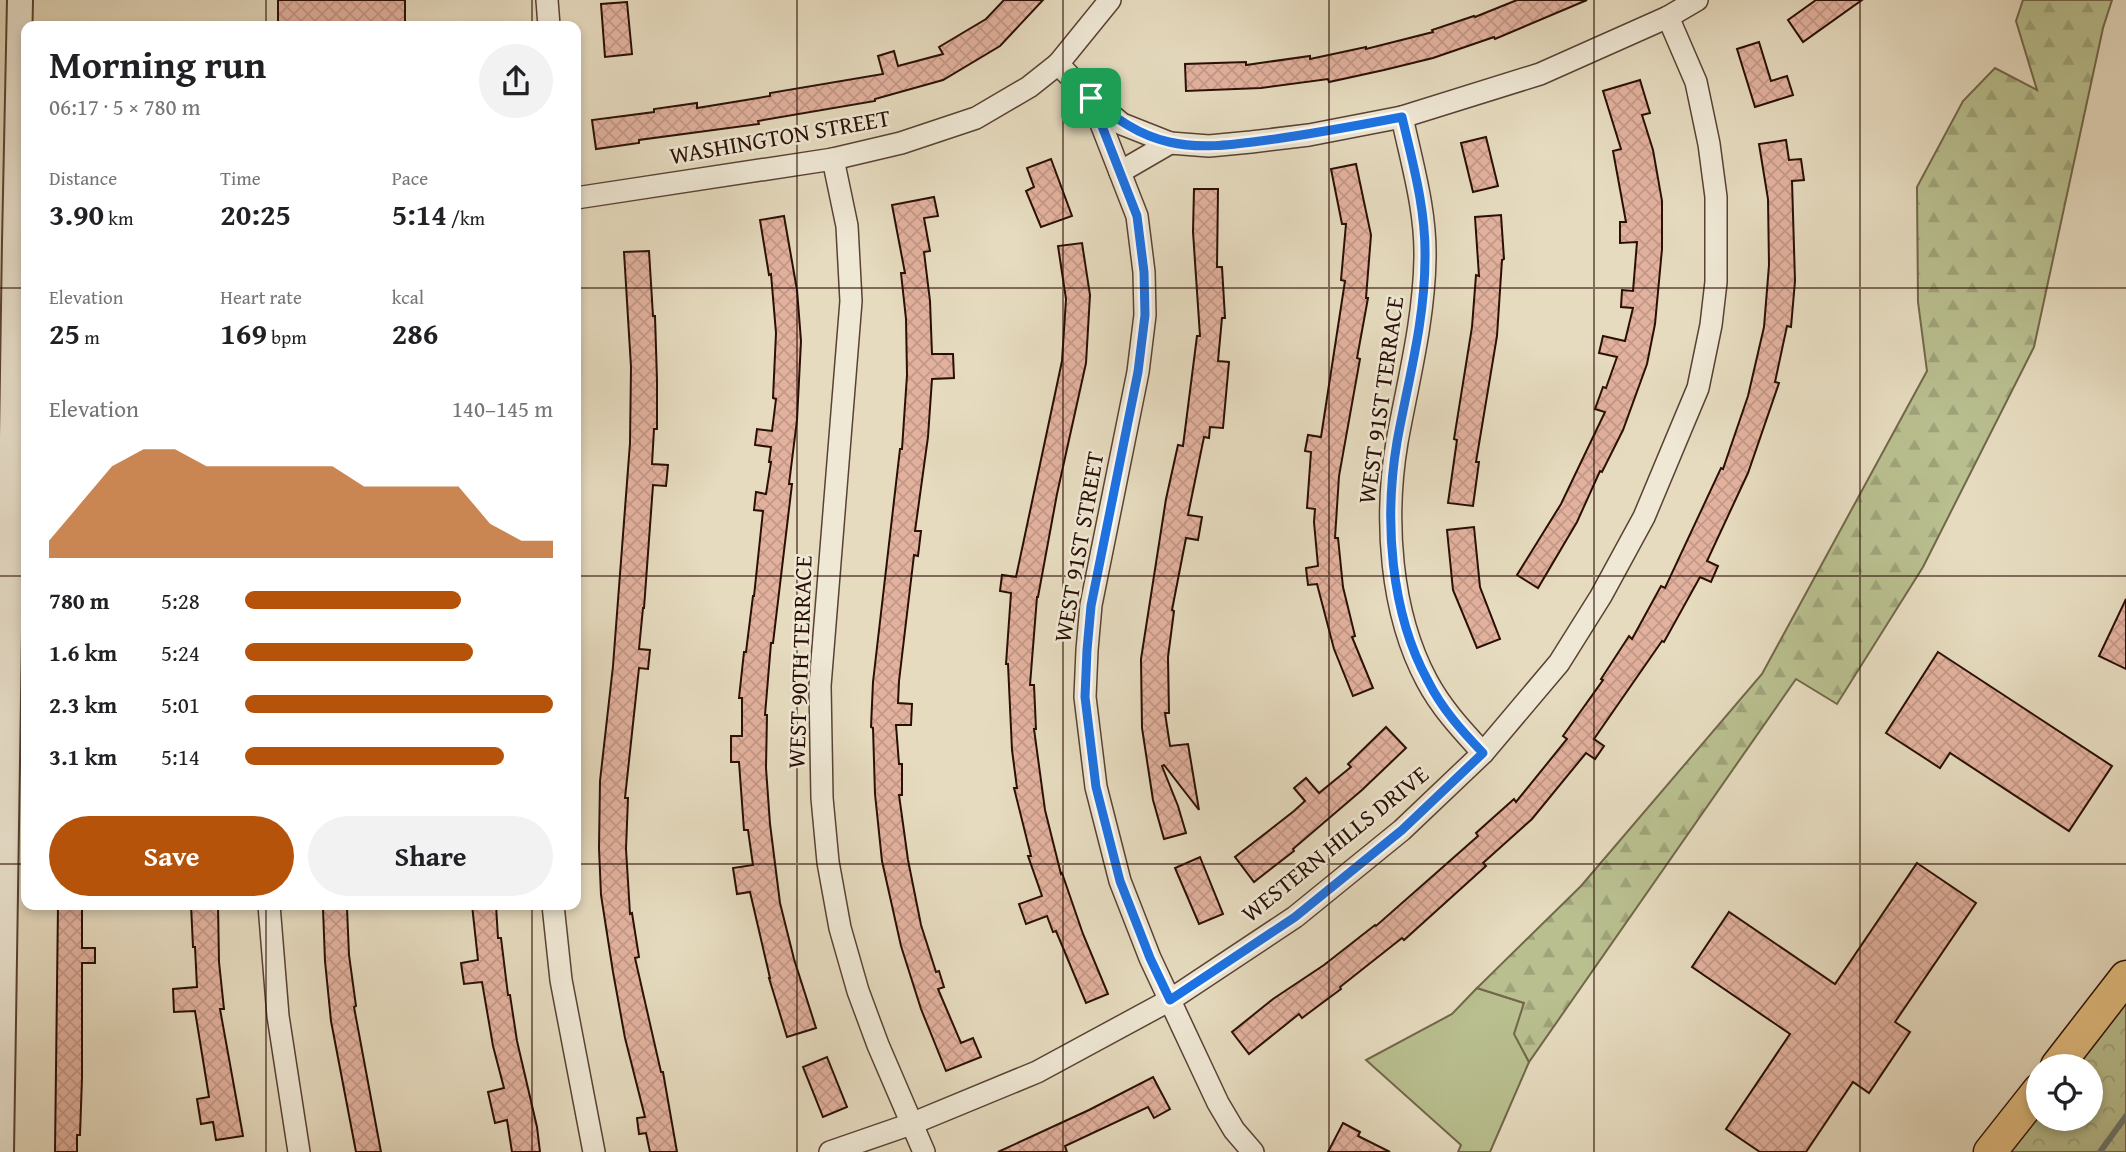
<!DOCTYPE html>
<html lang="en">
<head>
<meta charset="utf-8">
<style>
  :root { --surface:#fff; --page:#f2f2f2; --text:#202124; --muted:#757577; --accent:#b45309 }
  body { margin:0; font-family:"Gentium Book Plus",serif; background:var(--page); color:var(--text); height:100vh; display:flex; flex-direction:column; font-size:26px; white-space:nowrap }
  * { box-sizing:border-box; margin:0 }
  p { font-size:23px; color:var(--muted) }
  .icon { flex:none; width:38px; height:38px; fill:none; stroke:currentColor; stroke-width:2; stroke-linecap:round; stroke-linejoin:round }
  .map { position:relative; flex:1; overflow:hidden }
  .details { position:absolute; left:21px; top:21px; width:560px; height:889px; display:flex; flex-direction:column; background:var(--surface); border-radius:14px; box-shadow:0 4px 10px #0003 }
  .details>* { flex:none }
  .tools { position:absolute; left:2026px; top:1054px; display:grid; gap:14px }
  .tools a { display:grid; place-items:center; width:77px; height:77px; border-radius:50%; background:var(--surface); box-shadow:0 4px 10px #0003; font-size:35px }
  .pin { position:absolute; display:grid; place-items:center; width:60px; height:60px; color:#fff; margin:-30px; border-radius:14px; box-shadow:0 4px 10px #0006 }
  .round { display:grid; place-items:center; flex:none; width:74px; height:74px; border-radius:37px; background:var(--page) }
  .head { display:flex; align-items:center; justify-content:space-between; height:119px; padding:0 28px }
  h1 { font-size:38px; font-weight:600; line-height:52px }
  .figures { display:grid; grid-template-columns:repeat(3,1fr); gap:10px; height:119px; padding:7px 28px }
  .figures div { display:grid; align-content:center }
  .figures b { font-size:30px; font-weight:600 }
  .figures small { font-size:19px; font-weight:400 }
  .figures p { font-size:19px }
  .chart { height:196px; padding:14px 28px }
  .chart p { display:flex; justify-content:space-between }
  .chart svg { width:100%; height:126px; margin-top:7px; fill:var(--accent); opacity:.7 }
  .button { display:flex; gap:14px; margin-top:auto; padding:14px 28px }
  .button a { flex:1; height:80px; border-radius:42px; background:var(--accent); color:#fff; font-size:28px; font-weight:600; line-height:80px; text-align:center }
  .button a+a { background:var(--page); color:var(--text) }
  ul { padding:0 28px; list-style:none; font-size:23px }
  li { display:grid; grid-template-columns:112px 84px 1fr; align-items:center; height:52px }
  li i { height:18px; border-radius:9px; background:var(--accent) }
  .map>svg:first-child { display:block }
  .grass { fill:#b9bf8f; stroke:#72674a; stroke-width:2 }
  .forest { fill:url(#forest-firs); stroke:#72674a; stroke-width:2 }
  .park { fill:url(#park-crowns); stroke:#72674a; stroke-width:2 }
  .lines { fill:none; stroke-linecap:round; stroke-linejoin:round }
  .stream { stroke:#6b7670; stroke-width:6 }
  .building { fill:url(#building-cross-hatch); stroke:#2a0f05; stroke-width:2 }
  .minor-casing { stroke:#594234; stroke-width:24 }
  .tertiary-casing { stroke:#594234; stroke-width:28 }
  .primary-casing { stroke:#2a0f05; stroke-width:35 }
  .minor { stroke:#efe8d5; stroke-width:21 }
  .tertiary { stroke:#efe8d5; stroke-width:24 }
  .primary { stroke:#e3be80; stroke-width:32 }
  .route-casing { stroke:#fff; stroke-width:14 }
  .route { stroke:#1a73e8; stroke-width:9 }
  .grid { fill:none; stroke:#2a0f05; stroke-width:2; stroke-opacity:0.55 }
  .labels { text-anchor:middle; stroke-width:5; stroke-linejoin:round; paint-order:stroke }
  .street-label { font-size:24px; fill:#2a0f05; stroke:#efe8d5 }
</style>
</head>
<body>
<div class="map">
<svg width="2126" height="1152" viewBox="0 0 2126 1152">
  <defs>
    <pattern id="forest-firs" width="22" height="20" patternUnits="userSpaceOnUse" patternTransform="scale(1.75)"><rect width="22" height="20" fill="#b9bf8f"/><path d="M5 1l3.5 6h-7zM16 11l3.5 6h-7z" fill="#9fa37a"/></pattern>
    <pattern id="park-crowns" width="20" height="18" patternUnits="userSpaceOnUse" patternTransform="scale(1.75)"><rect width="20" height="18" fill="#b9bf8f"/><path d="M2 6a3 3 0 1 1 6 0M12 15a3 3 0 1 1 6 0" fill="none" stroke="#9fa37a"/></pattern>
    <pattern id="building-cross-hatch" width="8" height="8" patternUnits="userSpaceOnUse" patternTransform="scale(1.75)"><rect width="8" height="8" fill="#e3b29f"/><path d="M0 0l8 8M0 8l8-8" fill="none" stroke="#c39887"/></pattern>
  </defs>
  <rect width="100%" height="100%" fill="#e6dbbf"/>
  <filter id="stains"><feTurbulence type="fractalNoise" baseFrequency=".00286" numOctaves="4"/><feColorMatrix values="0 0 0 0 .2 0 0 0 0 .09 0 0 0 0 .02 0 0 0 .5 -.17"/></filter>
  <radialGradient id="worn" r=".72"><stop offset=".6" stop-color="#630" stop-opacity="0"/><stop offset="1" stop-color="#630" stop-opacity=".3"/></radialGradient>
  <polygon class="grass" points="1477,988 1524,1003 1515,1034 1529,1062 1490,1152 1458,1152 1461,1145 1366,1060 1452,1014"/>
  <polygon class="forest" points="2023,0 2112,0 2103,28 2034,347 1923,567 1837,704 1796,679 1529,1062 1514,1034 1524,1003 1477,988 1581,886 1762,674 1927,371 1918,302 1917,187 1963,101 1995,68 2037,90 2016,21"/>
  <polygon class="park" points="2126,997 2126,1152 2009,1152 2039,1112 2039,1118 2091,1118 2091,1066 2074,1066"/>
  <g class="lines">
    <polyline class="stream" points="2100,1152 2126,1116"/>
  </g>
  <g class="building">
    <rect x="278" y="0" width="127" height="26"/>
    <polygon points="1004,0 1043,0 1000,46 943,80 875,99 875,101 758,121 759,124 639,140 639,143 596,149 592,120 654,112 654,109 697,103 697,108 770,96 770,93 883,74 878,56 894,51 898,66 943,54 939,47 986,19"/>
    <polygon points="1517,0 1587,0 1495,39 1494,37 1433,58 1384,70 1329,82 1328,79 1261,88 1186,91 1185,64 1246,62 1246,65 1310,56 1310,59 1366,47 1366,49 1433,32 1432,30 1474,16 1475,17"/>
    <polygon points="1816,0 1862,0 1803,42 1788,20"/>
    <polygon points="627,2 632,54 605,57 601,4"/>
    <polygon points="1759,42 1771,81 1787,76 1793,95 1755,107 1737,49"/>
    <polygon points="1640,80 1650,113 1642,115 1653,150 1662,201 1662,249 1655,324 1647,364 1623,430 1602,472 1600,471 1577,522 1538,588 1517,575 1561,504 1605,412 1595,409 1603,387 1606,388 1617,357 1599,353 1603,336 1625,341 1633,308 1621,307 1622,290 1633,291 1637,242 1620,243 1620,222 1626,222 1613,151 1621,149 1603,91"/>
    <polygon points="1486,137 1498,186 1473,192 1461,143"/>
    <polygon points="1786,140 1789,160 1801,159 1804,180 1792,181 1795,281 1791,327 1787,326 1775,382 1779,383 1748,473 1707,561 1718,566 1711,582 1700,577 1664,642 1662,641 1594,739 1604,746 1595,759 1586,753 1532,819 1483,863 1486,866 1404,940 1402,938 1340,987 1341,989 1302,1018 1299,1014 1249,1054 1232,1032 1273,999 1324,965 1375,925 1376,926 1478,836 1476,833 1514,799 1516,802 1567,739 1563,736 1603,680 1601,679 1629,636 1632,639 1661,586 1665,588 1721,468 1723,469 1748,396 1764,327 1769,265 1768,199 1759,144"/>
    <polygon points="1051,159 1072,216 1041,227 1026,191 1034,187 1027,168"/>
    <polygon points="1356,164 1371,235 1366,298 1368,298 1357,358 1360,359 1339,476 1335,538 1338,538 1343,587 1355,636 1352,637 1373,688 1353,696 1334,649 1317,584 1308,585 1306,568 1318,566 1314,522 1315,509 1307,508 1311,452 1305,451 1308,435 1321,437 1345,281 1341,280 1346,224 1342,224 1331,169"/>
    <polygon points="1194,189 1218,189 1217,267 1222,267 1225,318 1222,318 1218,361 1229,362 1223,428 1210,427 1209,438 1204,437 1188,515 1202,517 1198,540 1186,538 1172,610 1174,611 1168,657 1169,713 1165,713 1170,746 1188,744 1199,810 1164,765 1162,766 1178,806 1186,833 1164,839 1153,800 1142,728 1141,659 1166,499 1178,445 1183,446 1197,336 1200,336 1193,232"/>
    <polygon points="934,197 938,216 924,218 930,251 924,252 930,301 932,354 953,354 954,378 932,379 928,437 915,531 921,531 918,556 914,555 899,681 898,703 912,704 911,725 896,725 899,764 902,764 902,795 899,795 908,860 921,925 936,972 939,971 944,987 938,989 961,1043 973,1038 981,1057 946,1071 921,1009 901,946 882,861 875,794 873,728 871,727 873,682 900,449 902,449 907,375 906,319 901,273 905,273 892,205"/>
    <polygon points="1501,215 1504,259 1502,260 1497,336 1476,462 1479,462 1473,506 1448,503 1457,440 1454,439 1472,327 1476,275 1479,276 1475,217"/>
    <polygon points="784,216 797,290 801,341 797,420 789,484 792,484 773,643 771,643 765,715 767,715 766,768 770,824 780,903 794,959 816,1028 787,1037 769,978 770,978 750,892 737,894 733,868 753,865 748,830 744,830 739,762 731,762 731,736 742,736 742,698 739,698 744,652 746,652 753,596 754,596 763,511 754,510 756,492 766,494 771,462 769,462 771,447 755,445 757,429 772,431 776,399 773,398 776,333 771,274 769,275 760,220"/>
    <polygon points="1082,243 1090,295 1086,363 1057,494 1038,597 1037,597 1030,685 1034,685 1036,729 1034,729 1045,810 1061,874 1062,873 1083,934 1108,994 1086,1003 1056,931 1053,932 1047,916 1026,924 1019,904 1042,896 1028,856 1031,856 1014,788 1017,788 1012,750 1008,664 1006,664 1011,593 1000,591 1002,575 1016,577 1062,361 1066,299 1058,246"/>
    <polygon points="649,251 653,316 655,316 657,380 657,429 654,429 652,464 668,465 666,486 653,485 644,608 643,608 639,649 650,650 648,669 639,668 625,798 628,798 626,849 630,914 632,913 639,957 635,958 661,1072 663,1072 677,1152 650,1152 646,1133 639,1134 637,1118 645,1117 625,1038 613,972 601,895 599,848 600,781 613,666 630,443 631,367 624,252"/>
    <polygon points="1474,527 1480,587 1500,639 1477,648 1453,590 1447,530"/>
    <polygon points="2126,599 2126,669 2099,656"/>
    <polygon points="1938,652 2112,766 2069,831 1950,753 1940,768 1886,733"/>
    <polygon points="1386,727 1406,748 1362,790 1293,849 1294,851 1254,882 1235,857 1294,811 1305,801 1294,788 1306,778 1319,793 1351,767 1348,764"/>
    <polygon points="1200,857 1223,914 1199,924 1175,868"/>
    <polygon points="1917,863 1976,903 1895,1022 1910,1032 1869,1093 1853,1082 1806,1152 1760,1152 1726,1129 1790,1034 1692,967 1729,912 1835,984"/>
    <polygon points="58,905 82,905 82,948 95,948 95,963 82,963 82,1078 80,1135 77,1135 77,1152 55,1152"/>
    <polygon points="191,905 218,905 219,962 224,1009 220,1009 243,1136 216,1140 213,1122 201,1124 197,1099 209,1097 195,1011 174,1012 173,989 197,987 195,947 193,947"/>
    <polygon points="472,905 496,905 498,938 501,938 508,995 510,995 517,1041 537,1127 540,1152 512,1152 507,1120 495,1123 488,1092 504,1088 493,1046 482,982 464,984 461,963 478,960"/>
    <polygon points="347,908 349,955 356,1006 354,1007 381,1152 356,1152 331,1021 325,961 323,909"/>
    <polygon points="827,1057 847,1107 823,1117 803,1067"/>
    <polygon points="1153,1077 1170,1109 1154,1118 1148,1107 1065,1146 1067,1152 998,1152 1089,1110"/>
    <polygon points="1343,1123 1360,1132 1358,1136 1390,1152 1328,1152"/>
  </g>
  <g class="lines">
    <defs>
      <g id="minor">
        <polyline points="547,0 549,26"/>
        <polyline points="1110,0 1058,64 1091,98 1137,216 1144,272 1145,315 1138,372 1091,605 1087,650 1085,697 1096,787 1120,881 1150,958 1218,1103 1234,1130 1253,1152"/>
        <polyline points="1093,100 1122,124 1170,143"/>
        <path d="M1402 117C1412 164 1426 210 1425 258 1424 321 1408 381 1397 442 1384 519 1390 612 1427 681 1442 709 1462 730 1483 753"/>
        <polyline points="833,159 847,226 851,301 820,686 822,798 828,862 840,928 858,991 878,1045 924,1152"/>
        <polyline points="1120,172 1170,143 1209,146 1251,142 1309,135 1402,117 1540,74 1668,17 1697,0"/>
        <polyline points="576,198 833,159 901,143 976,118 1029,87 1058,64"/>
        <polyline points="269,905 278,1016 299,1152"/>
        <polyline points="553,905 561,980 594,1152"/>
        <polyline points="830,1152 911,1124 1037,1072 1170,1000 1295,917 1402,830 1483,753 1559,663 1601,596 1644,517 1698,388 1711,325 1716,282 1716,197 1709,144 1696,82 1668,17"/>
      </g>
      <polyline id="tertiary" points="1,1152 15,242 20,0"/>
      <g id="primary">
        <polyline points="2057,1066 2126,977"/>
        <polyline points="1990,1152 2039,1090"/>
      </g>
    </defs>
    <use href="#minor" class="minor-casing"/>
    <use href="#tertiary" class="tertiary-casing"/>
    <use href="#primary" class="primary-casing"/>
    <use href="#minor" class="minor"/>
    <use href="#tertiary" class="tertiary"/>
    <use href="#primary" class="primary"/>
  </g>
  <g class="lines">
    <defs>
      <path id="route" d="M1091 98C1115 118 1138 135 1169 142 1199 149 1230 145 1260 141 1308 135 1355 126 1402 117 1413 164 1426 210 1425 258 1425 321 1408 381 1397 442 1384 519 1390 612 1428 681 1442 709 1462 731 1483 753L1402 830 1295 917 1170 1000 1150 958 1120 881 1096 787 1085 697 1087 650 1091 606 1138 372 1145 315 1144 272 1137 216Z"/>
    </defs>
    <use href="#route" class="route-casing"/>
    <use href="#route" class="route"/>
  </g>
  <path class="grid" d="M266 0V26M532 0V26M797 0V1152M1063 0V1152M1329 0V1152M1594 0V1152M1860 0V1152M0 288H26M576 288H2126M0 576H26M576 576H2126M0 864H26M576 864H2126M266 905V1152M532 905V1152"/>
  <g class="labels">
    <g class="street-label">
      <text transform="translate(780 137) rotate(-10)" y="8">WASHINGTON STREET</text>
      <text transform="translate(1381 400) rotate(-82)" y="8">WEST 91ST TERRACE</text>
      <text transform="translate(1079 547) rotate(-80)" y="8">WEST 91ST STREET</text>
      <text transform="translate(800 662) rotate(-88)" y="8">WEST 90TH TERRACE</text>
      <text transform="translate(1335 844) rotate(-39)" y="8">WESTERN HILLS DRIVE</text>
    </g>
  </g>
  <rect width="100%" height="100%" filter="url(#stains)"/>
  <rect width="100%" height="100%" fill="url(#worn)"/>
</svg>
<div class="tools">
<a><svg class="icon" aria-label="locate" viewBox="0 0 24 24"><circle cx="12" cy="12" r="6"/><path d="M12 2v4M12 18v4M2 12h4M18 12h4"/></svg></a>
</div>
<div class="pin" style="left:1091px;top:98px;background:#1e9e55"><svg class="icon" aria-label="arrive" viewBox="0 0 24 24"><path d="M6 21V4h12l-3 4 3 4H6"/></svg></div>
<section class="details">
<div class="head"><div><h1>Morning run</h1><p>06:17 · 5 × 780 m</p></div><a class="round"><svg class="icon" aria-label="share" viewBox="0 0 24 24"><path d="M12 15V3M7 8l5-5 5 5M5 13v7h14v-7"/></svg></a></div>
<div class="figures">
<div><p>Distance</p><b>3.90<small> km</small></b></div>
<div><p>Time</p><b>20:25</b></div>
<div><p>Pace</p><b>5:14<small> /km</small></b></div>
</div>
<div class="figures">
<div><p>Elevation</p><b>25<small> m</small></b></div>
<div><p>Heart rate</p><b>169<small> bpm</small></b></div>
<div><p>kcal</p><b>286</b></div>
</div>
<div class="chart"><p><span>Elevation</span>140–145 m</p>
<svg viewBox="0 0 160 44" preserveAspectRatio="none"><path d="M0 44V38L10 25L20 12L30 6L40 6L50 12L60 12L70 12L80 12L90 12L100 19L110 19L120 19L130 19L140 32L150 38L160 38V44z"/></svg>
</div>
<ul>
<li><b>780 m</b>5:28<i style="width:70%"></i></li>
<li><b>1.6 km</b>5:24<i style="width:74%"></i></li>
<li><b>2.3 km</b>5:01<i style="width:100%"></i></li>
<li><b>3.1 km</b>5:14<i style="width:84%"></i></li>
</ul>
<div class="button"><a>Save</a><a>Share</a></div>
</section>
</div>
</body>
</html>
